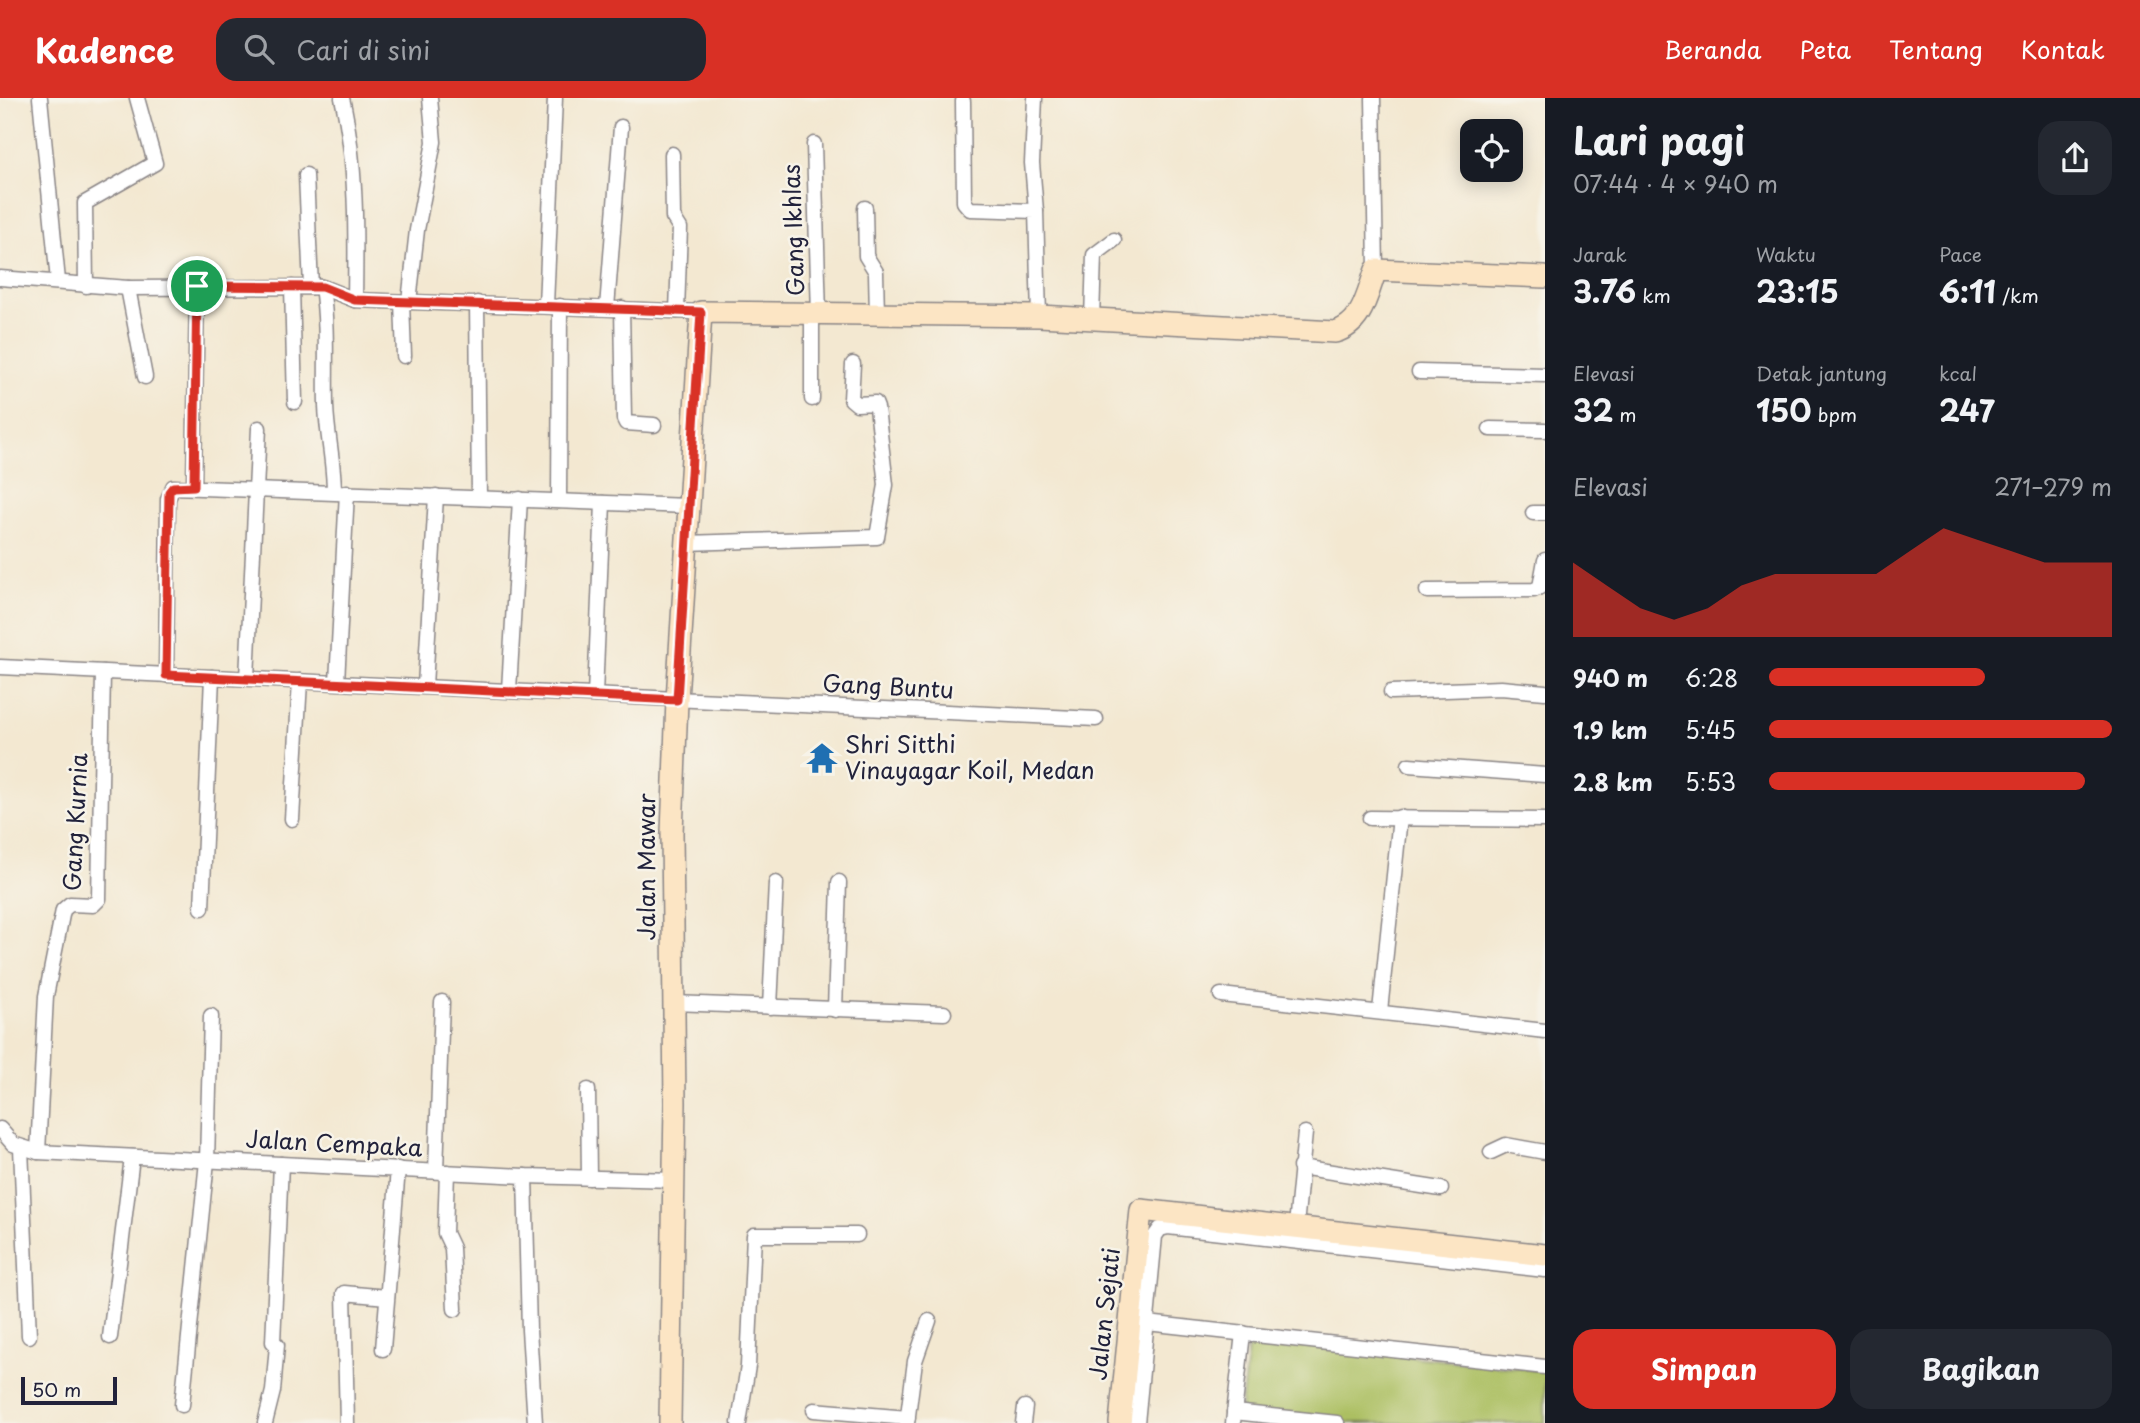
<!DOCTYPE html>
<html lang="id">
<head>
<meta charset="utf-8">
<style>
  :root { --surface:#171b24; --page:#242831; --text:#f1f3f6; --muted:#9ea1a6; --accent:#d93025 }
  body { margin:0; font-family:"Playpen Sans",sans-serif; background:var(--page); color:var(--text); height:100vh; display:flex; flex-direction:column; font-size:26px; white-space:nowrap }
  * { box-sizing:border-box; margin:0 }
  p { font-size:23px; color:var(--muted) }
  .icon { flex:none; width:38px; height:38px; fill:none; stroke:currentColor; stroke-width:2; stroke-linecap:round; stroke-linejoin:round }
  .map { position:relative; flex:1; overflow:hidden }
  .drawer { display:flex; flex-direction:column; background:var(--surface); width:595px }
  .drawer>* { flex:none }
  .fabs { position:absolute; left:1460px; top:21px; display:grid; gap:14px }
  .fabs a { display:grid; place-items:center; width:63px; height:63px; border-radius:14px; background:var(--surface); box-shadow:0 4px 18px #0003; font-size:35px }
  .scale { position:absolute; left:21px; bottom:18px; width:96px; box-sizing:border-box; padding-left:7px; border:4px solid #22223b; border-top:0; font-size:19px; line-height:24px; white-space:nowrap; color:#22223b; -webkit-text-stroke:5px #f7f3e8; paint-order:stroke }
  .pin { position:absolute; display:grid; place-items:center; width:60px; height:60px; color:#fff; margin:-30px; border:4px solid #fff; border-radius:50%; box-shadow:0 2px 7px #0007 }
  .round { display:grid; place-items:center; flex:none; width:74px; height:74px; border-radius:21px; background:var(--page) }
  .head { display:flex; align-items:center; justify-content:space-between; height:119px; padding:0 28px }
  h1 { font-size:38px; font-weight:700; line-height:52px }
  .stats { display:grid; grid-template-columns:repeat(3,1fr); gap:10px; height:119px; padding:7px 28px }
  .stats div { display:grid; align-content:center }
  .stats b { font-size:30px; font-weight:700 }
  .stats small { font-size:19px; font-weight:400 }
  .stats p { font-size:19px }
  .chart { height:196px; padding:14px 28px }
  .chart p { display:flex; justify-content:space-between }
  .chart svg { width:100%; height:126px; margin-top:7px; fill:var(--accent); opacity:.7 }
  .cta { display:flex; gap:14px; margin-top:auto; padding:14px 28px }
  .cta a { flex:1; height:80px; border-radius:21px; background:var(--accent); color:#fff; font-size:28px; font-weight:700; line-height:80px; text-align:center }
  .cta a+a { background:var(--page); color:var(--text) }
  ul { padding:0 28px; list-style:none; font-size:23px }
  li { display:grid; grid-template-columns:112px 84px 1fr; align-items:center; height:52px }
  li i { height:18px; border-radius:9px; background:var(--accent) }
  header { display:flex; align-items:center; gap:42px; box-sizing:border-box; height:98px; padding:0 35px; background:var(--accent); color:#fff }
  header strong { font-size:33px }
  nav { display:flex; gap:38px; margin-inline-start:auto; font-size:24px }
  .search { width:490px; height:63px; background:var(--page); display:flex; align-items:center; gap:18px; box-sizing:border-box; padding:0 24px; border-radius:21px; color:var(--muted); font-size:26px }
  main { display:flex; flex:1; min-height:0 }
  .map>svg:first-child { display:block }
  .green { fill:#acbf62; stroke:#67704e; stroke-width:2 }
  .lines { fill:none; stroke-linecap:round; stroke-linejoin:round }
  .street-casing { stroke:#8a8586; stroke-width:17 }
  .secondary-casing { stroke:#8a8586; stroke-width:24 }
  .street { stroke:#fff; stroke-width:14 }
  .secondary { stroke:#fce5c4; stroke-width:21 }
  .route-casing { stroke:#fff; stroke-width:14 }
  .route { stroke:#d93025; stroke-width:9 }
  .labels { text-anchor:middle; stroke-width:5; stroke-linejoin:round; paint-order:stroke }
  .street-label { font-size:23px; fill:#22223b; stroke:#f7f3e8 }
  .poi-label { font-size:23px; fill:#22223b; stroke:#f7f3e8; text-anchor:start }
</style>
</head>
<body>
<header>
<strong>Kadence</strong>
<div class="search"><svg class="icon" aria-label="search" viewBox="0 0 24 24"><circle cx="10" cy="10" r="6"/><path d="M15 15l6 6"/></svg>Cari di sini</div>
<nav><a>Beranda</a><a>Peta</a><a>Tentang</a><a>Kontak</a></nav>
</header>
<main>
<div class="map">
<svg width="1545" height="1325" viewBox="0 0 1545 1325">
  <rect width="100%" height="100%" fill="#f7f3e8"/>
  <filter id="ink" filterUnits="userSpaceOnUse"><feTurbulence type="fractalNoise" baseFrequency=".0143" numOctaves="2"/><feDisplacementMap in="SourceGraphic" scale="14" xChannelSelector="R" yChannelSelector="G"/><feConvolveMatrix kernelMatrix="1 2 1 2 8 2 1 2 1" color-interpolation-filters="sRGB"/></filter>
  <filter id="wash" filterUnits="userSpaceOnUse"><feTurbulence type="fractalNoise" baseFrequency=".00686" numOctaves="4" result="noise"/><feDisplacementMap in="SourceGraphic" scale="28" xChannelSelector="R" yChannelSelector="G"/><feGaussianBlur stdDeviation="1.57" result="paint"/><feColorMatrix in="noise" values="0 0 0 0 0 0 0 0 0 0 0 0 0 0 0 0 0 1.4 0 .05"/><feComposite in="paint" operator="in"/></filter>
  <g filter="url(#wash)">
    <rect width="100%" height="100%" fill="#f3e8d1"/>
    <polygon class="green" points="1249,1241 1545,1273 1545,1325 1239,1325"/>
  </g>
  <g filter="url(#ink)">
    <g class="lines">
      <defs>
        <g id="street">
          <polyline points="40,0 58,183"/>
          <path d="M342 0C357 65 356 136 355 202"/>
          <polyline points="1035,0 1032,65 1036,113"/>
          <polyline points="1373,0 1376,172"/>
          <polyline points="963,3 964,104 970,111 1036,113 1039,218"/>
          <polyline points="814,46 819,217"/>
          <polyline points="672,56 673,119 680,130 677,213"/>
          <polyline points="306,77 311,189"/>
          <polyline points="865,110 866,158 876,174 877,218"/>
          <polyline points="0,180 128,190 322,189 355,202 701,214"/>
          <polyline points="86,188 85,105 155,65 137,0"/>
          <polyline points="292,189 295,304"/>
          <path d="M322 189C328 229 325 267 326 308 327 337 334 364 334 394"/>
          <polyline points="128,190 145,279"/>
          <polyline points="402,204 404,258"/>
          <polyline points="409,204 417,132 434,44 430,0"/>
          <polyline points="477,205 479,400"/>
          <polyline points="546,207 555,0"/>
          <polyline points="607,210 621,29"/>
          <polyline points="622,210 624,321 626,325 654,327"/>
          <polyline points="812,217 812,301"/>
          <polyline points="1092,221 1094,157 1114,142"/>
          <polyline points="1419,274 1545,277"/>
          <polyline points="1490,331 1545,332"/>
          <polyline points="194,388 197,188"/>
          <polyline points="559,403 560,208"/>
          <polyline points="1533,415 1545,415"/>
          <polyline points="686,445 877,439 886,387 877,310 875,305 857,306 851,301 853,266"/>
          <polyline points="1427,493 1534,492 1540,489 1545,462"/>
          <polyline points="0,569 1096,621"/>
          <polyline points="166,577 168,401 173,389 688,408"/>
          <polyline points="247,580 259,330"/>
          <polyline points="337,584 347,394"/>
          <polyline points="425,588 436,398"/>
          <polyline points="509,592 520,401"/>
          <polyline points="1391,594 1501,590 1545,594"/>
          <polyline points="595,597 603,405"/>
          <polyline points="1409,667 1545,677"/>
          <polyline points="1370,720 1545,722"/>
          <polyline points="292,721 300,583"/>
          <polyline points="202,810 212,579"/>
          <polyline points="1221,897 1545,933"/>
          <polyline points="673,905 944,915"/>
          <polyline points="770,909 776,785"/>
          <polyline points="835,912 839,784"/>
          <polyline points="1380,913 1400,719"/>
          <polyline points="588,992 589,1080"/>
          <polyline points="0,1031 13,1046 38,1054 525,1078 674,1082"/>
          <polyline points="21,1050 29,1238"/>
          <polyline points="38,1054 46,898 63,812 70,806 93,807 99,801 103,574"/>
          <polyline points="1491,1054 1506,1047 1545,1054"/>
          <polyline points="1300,1069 1441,1091"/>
          <polyline points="436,1073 442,904"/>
          <polyline points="447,1074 445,1135 452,1150 455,1211"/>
          <polyline points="525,1078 529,1232 535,1325"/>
          <polyline points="1296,1128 1305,1035"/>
          <polyline points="1147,1225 1545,1269"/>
          <polyline points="110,1239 132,1059"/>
          <polyline points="383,1251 398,1071"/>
          <polyline points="182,1307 207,1063 211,918"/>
          <polyline points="814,1312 908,1320"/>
          <polyline points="1234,1314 1337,1325"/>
          <polyline points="265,1325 273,1293 277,1247 273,1244 281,1066"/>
          <polyline points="347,1325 344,1195 387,1199"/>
          <polyline points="739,1325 748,1268 754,1137 857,1137"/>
          <polyline points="907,1325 915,1263 929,1223"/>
          <polyline points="1023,1325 1025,1309"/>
          <polyline points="1137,1325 1155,1138 1160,1131 1168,1129 1545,1172"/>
          <polyline points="1233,1325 1243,1235"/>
        </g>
        <g id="secondary">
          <path d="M670 1325 675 1005 672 735 677 602 701 214 1039 218 1335 234C1363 226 1367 196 1376 172L1545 179"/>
          <polyline points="1120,1325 1141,1112 1545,1157"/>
        </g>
      </defs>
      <use href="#street" class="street-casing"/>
      <use href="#secondary" class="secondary-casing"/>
      <use href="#street" class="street"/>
      <use href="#secondary" class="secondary"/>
    </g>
  </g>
  <g class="lines" filter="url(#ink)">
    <defs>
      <polygon id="route" points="197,188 322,189 355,202 701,214 677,602 166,577 169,394 173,389 194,388"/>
    </defs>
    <use href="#route" class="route-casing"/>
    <use href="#route" class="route"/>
  </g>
  <defs>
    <symbol id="temple-bare" viewBox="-9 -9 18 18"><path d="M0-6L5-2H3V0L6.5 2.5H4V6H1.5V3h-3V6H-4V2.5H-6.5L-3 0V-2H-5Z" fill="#1f6fb2" stroke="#f7f3e8" stroke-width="2.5" paint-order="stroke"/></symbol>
  </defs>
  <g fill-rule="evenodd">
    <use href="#temple-bare" x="800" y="638" width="44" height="44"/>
  </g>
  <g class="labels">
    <g class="street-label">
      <text transform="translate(794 132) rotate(-92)" y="8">Gang Ikhlas</text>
      <text transform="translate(888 589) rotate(3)" y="8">Gang Buntu</text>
      <text transform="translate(76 724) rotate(-87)" y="8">Gang Kurnia</text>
      <text transform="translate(647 769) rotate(-90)" y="8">Jalan Mawar</text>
      <text transform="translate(334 1046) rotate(3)" y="8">Jalan Cempaka</text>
      <text transform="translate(1105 1216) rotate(-84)" y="8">Jalan Sejati</text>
    </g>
    <g class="poi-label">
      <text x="845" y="655">Shri Sitthi<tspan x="845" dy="26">Vinayagar Koil, Medan</tspan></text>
    </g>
  </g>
</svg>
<div class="fabs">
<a><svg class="icon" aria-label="locate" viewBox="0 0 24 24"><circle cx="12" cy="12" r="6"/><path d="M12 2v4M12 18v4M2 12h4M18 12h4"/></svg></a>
</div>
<div class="scale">50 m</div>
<div class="pin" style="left:197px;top:188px;background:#1e9e55"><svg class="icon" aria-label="arrive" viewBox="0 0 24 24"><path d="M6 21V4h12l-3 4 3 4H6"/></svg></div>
</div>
<section class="drawer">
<div class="head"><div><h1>Lari pagi</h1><p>07:44 · 4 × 940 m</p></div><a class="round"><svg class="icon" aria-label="share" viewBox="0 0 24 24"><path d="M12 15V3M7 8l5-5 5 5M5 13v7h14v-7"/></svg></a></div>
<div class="stats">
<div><p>Jarak</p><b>3.76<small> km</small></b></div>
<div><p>Waktu</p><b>23:15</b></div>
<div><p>Pace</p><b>6:11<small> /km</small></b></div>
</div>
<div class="stats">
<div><p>Elevasi</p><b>32<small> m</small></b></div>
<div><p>Detak jantung</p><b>150<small> bpm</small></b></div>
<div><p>kcal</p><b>247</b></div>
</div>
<div class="chart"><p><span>Elevasi</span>271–279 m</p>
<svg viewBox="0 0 160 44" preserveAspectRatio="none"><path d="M0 44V18L10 26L20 34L30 38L40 34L50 26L60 22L70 22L80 22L90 22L100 14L110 6L120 10L130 14L140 18L150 18L160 18V44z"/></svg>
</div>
<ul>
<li><b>940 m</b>6:28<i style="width:63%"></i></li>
<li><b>1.9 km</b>5:45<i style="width:100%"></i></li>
<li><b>2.8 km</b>5:53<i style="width:92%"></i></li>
</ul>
<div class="cta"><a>Simpan</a><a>Bagikan</a></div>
</section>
</main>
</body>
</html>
